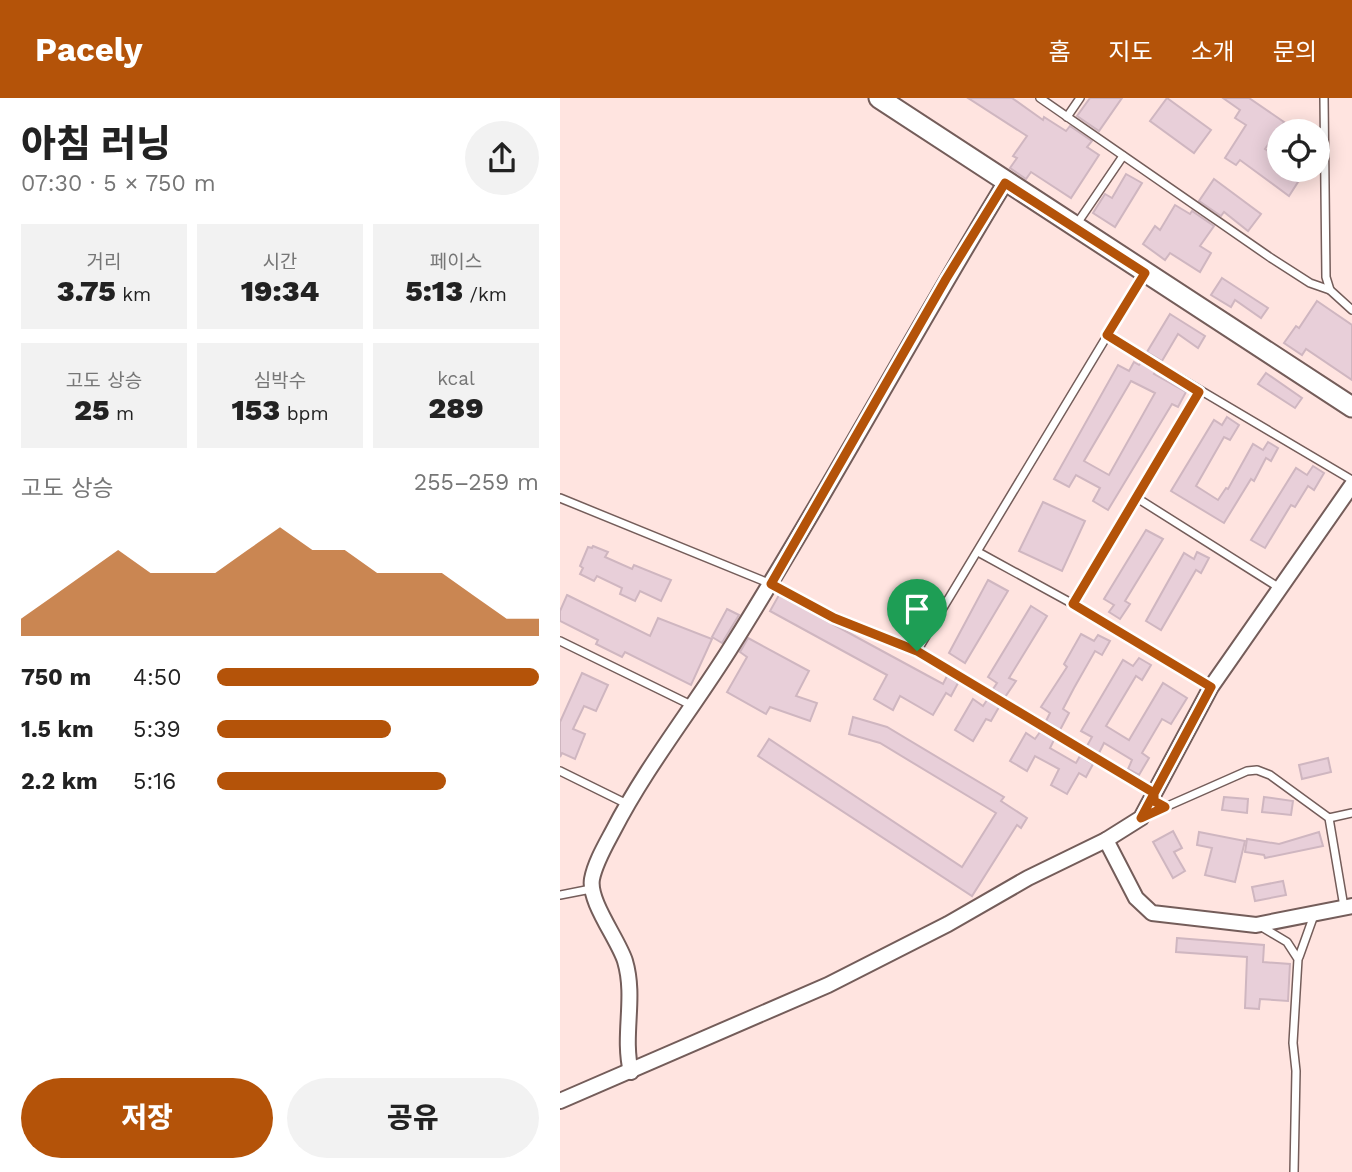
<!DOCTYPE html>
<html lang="ko">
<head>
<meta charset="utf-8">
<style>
  :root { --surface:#fff; --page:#f2f2f2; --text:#222; --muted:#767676; --accent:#b45309 }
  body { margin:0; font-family:"Work Sans","Noto Sans KR",sans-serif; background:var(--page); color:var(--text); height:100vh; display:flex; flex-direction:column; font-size:26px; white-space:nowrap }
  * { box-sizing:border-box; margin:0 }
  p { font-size:23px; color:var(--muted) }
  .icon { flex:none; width:38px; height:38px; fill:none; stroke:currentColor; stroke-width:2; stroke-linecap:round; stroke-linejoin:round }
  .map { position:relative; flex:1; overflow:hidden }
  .drawer { display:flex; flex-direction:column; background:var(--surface); width:560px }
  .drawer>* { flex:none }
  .fabs { position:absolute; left:707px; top:21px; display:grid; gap:14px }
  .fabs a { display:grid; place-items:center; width:63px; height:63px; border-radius:50%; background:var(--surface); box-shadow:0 4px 18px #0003; font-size:35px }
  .pin { position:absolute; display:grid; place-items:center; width:60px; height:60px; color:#fff; margin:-72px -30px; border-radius:50% 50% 50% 0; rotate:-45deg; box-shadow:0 0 7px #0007 }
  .pin .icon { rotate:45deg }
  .round { display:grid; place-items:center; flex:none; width:74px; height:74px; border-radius:37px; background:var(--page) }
  .headline { display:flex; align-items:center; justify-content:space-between; height:119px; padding:0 21px }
  h1 { font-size:38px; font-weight:800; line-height:52px }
  .metrics { display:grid; grid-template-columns:repeat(3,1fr); gap:10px; height:119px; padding:7px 21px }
  .metrics div { display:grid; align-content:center; border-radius:0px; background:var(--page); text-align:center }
  .metrics b { font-size:30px; font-weight:800 }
  .metrics small { font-size:19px; font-weight:400 }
  .metrics p { font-size:19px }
  .chart { height:196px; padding:14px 21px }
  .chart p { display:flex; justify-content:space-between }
  .chart svg { width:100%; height:126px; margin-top:7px; fill:var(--accent); opacity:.7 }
  .button { display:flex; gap:14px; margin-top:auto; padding:14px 21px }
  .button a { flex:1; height:80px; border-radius:42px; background:var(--accent); color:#fff; font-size:28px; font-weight:800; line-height:80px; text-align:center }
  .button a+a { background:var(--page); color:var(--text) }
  ul { padding:0 21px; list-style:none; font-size:23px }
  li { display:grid; grid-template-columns:112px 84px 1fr; align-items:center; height:52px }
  li i { height:18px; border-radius:9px; background:var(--accent) }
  header { display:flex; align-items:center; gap:42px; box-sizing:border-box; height:98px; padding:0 35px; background:var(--accent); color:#fff }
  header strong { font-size:33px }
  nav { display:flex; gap:38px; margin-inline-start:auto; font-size:24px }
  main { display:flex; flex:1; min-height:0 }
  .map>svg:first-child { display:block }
  .building { fill:#e8cfd9; stroke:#cfb6c0; stroke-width:2; fill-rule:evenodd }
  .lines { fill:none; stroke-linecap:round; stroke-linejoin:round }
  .lane-casing { stroke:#745d5a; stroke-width:10 }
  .street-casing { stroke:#745d5a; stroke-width:18 }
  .secondary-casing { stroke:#745d5a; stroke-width:23 }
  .lane { stroke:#fff; stroke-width:7 }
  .street { stroke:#fff; stroke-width:14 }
  .secondary { stroke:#fff; stroke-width:19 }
  .route-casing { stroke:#fff; stroke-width:14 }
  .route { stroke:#b45309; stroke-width:9 }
</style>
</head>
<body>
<header>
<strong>Pacely</strong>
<nav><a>홈</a><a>지도</a><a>소개</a><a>문의</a></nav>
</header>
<main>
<section class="drawer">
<div class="headline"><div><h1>아침 러닝</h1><p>07:30 · 5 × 750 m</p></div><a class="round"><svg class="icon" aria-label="share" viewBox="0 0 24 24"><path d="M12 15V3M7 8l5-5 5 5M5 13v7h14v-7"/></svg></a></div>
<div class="metrics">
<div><p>거리</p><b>3.75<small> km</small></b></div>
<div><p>시간</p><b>19:34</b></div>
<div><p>페이스</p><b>5:13<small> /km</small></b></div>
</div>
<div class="metrics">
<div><p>고도 상승</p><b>25<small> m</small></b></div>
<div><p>심박수</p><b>153<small> bpm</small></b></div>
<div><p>kcal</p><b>289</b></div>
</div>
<div class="chart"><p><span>고도 상승</span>255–259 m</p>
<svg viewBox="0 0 160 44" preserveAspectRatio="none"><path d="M0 44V38L10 30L20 22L30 14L40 22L50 22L60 22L70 14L80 6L90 14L100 14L110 22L120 22L130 22L140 30L150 38L160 38V44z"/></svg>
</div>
<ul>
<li><b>750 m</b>4:50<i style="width:100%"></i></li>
<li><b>1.5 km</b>5:39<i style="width:54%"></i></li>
<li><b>2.2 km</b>5:16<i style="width:71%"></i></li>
</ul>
<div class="button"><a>저장</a><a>공유</a></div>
</section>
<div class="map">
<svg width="792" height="1074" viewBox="0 0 792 1074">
  <rect width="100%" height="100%" fill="#ffe4e0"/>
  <g class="building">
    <polygon points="408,0 452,0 483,22 484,19 506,33 510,28 532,43 527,49 539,57 511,100 471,74 466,81 450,70 457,60 453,58 467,38"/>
    <polygon points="530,0 562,0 539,33 517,18"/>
    <polygon points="607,0 651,32 634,55 590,23"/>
    <polygon points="663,0 689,0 724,24 705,51 717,59 719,56 719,72 738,84 729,98 680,62 676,67 665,60 686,27 675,20 680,12"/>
    <polygon points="566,76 582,85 555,129 533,115 545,96 552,100"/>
    <polygon points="654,81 701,116 688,133 664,114 661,118 639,103"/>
    <polygon points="615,107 630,116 632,113 654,128 640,148 651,155 640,174 610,155 605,162 583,146 595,128 600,132"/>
    <polygon points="662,180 708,210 701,220 675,202 671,209 651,197"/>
    <polygon points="757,203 792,227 792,282 746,251 742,257 724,245 736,228 739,230"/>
    <polygon points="610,216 645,238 638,250 618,236 602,263 587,254"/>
    <path d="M574 264 579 267 581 264 596 273 594 276 626 294 618 309 612 306 548 412 533 403 540 390 516 377 509 389 494 381 558 267 569 273ZM571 283 595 295 549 377 524 363Z"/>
    <polygon points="706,275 742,300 735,310 698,286"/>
    <polygon points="667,319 679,327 670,342 664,339 636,388 658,402 666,390 668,391 693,346 703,352 708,344 718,350 711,363 706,360 694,383 691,381 664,425 611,393 654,322 662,327"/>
    <polygon points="753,368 764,375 754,392 748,388 735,409 731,407 705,450 691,442 736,370 747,377"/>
    <polygon points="483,404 525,423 502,473 459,453"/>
    <polygon points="586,432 603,441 565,503 570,506 560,521 549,514 554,507 544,501"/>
    <polygon points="33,448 48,454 45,459 72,471 74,467 111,482 101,503 80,493 75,503 60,496 62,490 37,478 34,483 20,476 23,470 20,468 28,449 32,450"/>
    <polygon points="637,454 649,460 641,475 636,472 601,532 586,523 624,455 634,461"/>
    <polygon points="428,482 448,493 405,565 389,555"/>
    <polygon points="7,497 90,538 98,520 152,541 131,587 65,554 62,559 36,546 38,542 0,523 0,513"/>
    <polygon points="219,497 372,580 383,586 387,578 398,585 391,598 386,595 373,617 340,598 333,612 314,601 327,577 210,513"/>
    <polygon points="471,508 487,518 449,580 456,583 445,599 433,591 437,585 428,579"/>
    <polygon points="167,511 179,517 162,545 152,539"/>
    <polygon points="521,536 534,543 538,537 550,543 542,557 535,553 514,590 503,611 509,615 500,632 486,623 490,615 481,609 507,569 504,566"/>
    <polygon points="188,540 249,573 236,598 257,605 250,623 210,609 206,616 167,594 187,559 180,554"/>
    <polygon points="579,560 591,567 582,582 576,578 546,628 569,642 603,585 627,600 611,626 602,621 582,655 589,660 579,677 568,671 572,662 544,645 539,655 527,648 532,639 521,633 563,562 573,568"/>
    <polygon points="22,575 48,587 36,613 24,608 13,631 25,636 15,661 2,655 0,659 0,624"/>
    <polygon points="413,601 423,608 427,602 439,609 431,623 426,621 413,643 395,632"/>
    <polygon points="293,619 327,629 444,699 441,703 467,720 461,730 457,727 412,798 198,658 209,641 402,769 436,715 320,645 289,636"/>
    <polygon points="480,634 494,642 490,650 516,665 520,658 533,666 526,679 519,675 507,696 491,687 499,671 475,658 467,673 450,663 466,635 475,641"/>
    <polygon points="768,660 771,674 742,681 739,667"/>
    <polygon points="664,699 688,701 687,715 662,712"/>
    <polygon points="704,699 733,703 731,717 702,714"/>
    <polygon points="613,733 622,750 614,754 625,773 613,780 593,744"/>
    <polygon points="639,734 685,743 675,784 645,777 652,750 637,747"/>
    <polygon points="759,734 763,748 705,760 704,757 685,754 687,741 719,746"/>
    <polygon points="723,783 726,797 695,803 692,789"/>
    <polygon points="617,840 704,847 703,864 730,866 728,903 700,901 699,911 685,910 687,859 616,854"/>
  </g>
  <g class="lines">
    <defs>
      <g id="lane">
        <polyline points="480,0 711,160 750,185 770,192"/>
        <polyline points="764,0 766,179 770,192 792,212"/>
        <polyline points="507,19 520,0"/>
        <polyline points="516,127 563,58"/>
        <polyline points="585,175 357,553 594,695"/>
        <polyline points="547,237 792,382"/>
        <polyline points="0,400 211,486 299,531 357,553"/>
        <polyline points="577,400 718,489"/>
        <polyline points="418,454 513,506 650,589"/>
        <polyline points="513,506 639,294"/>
        <polyline points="0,543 131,607"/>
        <polyline points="0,673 67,706"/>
        <polyline points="585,718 687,673 697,672 710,677 769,720 784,809"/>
        <polyline points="769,720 792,715"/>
        <polyline points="0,797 31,791"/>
        <polyline points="700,828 727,844 738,861 733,945 736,973 734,1074"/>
        <polyline points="739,859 754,817"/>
      </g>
      <g id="street">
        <polyline points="546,742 576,800 592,815 696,827 792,808"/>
        <path d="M71 974C62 937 76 900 65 863 58 841 28 803 32 781 35 765 45 748 53 733 87 667 134 609 173 546 268 395 352 237 445 85"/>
        <polyline points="0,1003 268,887 388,826 468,780 546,742 581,720 651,589 792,387"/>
      </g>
      <polyline id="secondary" points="319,0 792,309"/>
    </defs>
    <use href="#lane" class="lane-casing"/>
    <use href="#street" class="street-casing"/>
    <use href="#secondary" class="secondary-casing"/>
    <use href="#lane" class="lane"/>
    <use href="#street" class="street"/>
    <use href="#secondary" class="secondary"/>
  </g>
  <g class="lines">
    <defs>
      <polyline id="route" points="357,553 274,520 211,486 386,181 445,85 585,175 547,237 639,294 513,506 651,589 581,720 605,709 594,703 594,695 357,553"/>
    </defs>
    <use href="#route" class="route-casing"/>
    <use href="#route" class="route"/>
  </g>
</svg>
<div class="fabs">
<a><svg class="icon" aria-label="locate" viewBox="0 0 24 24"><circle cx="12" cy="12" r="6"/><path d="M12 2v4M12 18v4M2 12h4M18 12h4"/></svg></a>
</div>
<div class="pin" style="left:357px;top:553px;background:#1e9e55"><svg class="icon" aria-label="arrive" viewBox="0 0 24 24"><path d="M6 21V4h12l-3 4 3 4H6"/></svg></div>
</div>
</main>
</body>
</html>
